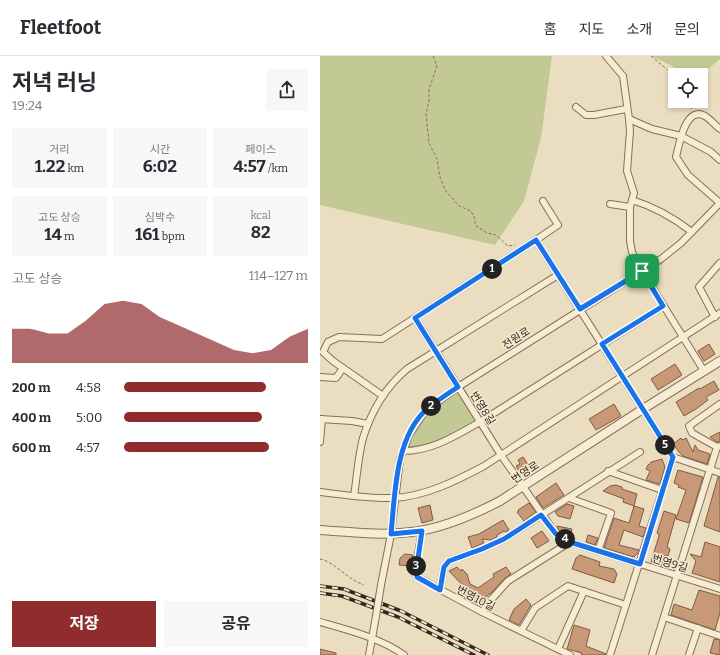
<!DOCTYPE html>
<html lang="ko">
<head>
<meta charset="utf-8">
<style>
  :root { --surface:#fff; --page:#f7f7f7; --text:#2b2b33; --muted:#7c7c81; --line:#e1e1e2; --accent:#902c2d }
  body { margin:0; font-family:Bitter,"Noto Sans KR",serif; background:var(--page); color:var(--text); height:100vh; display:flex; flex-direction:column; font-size:15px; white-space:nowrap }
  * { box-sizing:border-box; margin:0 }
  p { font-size:13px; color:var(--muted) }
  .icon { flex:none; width:22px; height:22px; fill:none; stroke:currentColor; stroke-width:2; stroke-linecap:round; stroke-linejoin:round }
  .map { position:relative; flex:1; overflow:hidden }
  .side { display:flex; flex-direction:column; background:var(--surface); width:320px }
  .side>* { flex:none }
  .buttons { position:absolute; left:348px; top:12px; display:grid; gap:8px }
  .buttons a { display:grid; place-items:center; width:40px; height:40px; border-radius:0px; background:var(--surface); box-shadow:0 2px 6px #0003; font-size:20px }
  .pin { position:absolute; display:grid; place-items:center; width:34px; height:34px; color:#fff; margin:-17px; border-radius:8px; box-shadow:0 2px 6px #0006 }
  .km { position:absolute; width:20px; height:20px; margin:-10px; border-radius:50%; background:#222; color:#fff; font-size:11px; line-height:20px; text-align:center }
  .round { display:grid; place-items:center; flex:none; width:42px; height:42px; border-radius:0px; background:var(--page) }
  .head { display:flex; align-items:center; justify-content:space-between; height:68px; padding:0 12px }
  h1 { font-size:22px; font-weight:700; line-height:30px }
  .stats { display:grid; grid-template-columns:repeat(3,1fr); gap:6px; height:68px; padding:4px 12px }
  .stats div { display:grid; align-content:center; border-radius:0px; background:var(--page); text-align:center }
  .stats b { font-size:17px; font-weight:700 }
  .stats small { font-size:11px; font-weight:400 }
  .stats p { font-size:11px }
  .chart { height:112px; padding:8px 12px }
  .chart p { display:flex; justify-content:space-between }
  .chart svg { width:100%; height:72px; margin-top:4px; fill:var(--accent); opacity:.7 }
  .button { display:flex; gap:8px; margin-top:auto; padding:8px 12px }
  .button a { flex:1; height:46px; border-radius:0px; background:var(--accent); color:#fff; font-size:16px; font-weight:700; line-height:46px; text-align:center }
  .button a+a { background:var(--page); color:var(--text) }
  ul { padding:0 12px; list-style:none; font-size:13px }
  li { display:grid; grid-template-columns:64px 48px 1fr; align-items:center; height:30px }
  li i { height:10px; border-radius:5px; background:var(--accent) }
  header { display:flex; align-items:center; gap:24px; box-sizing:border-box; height:56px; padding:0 20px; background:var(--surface); border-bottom:1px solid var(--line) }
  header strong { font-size:19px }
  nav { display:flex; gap:22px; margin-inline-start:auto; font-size:14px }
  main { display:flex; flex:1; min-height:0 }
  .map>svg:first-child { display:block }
  .green { fill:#c3c995 }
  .building { fill:#c89977; stroke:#825a40 }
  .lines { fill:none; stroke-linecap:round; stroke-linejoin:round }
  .minor-casing { stroke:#847059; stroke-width:8 }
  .tertiary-casing { stroke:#847059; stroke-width:10 }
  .path { stroke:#847059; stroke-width:1; stroke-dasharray:3 2; stroke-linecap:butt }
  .minor { stroke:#f7ecd3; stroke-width:6 }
  .tertiary { stroke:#f7ecd3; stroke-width:8 }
  .rail-casing { stroke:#34281d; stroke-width:3.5 }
  .rail { stroke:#f3e9cf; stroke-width:2; stroke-dasharray:6; stroke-linecap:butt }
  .minor-bridge-casing { stroke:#847059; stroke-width:8; stroke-linecap:butt }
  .minor-bridge { stroke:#f7ecd3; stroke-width:6 }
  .route-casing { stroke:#fff; stroke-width:8 }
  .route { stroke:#1a73e8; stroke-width:5 }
  .labels { text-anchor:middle; stroke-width:3; stroke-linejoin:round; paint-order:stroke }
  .street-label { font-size:11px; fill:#34281d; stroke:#f3e9cf }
</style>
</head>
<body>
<header>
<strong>Fleetfoot</strong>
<nav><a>홈</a><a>지도</a><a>소개</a><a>문의</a></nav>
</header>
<main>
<section class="side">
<div class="head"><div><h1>저녁 러닝</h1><p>19:24</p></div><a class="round"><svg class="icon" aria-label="share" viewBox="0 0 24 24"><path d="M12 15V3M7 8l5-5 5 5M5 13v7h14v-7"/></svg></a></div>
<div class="stats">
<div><p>거리</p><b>1.22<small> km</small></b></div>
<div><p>시간</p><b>6:02</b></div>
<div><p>페이스</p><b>4:57<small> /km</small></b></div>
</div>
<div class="stats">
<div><p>고도 상승</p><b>14<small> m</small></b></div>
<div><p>심박수</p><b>161<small> bpm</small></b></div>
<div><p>kcal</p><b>82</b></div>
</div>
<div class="chart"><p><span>고도 상승</span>114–127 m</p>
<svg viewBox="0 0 160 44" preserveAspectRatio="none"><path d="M0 44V23L10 23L20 26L30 26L40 18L50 8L60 6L70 8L80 16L90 21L100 26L110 31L120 36L130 38L140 36L150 28L160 23V44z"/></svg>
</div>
<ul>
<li><b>200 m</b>4:58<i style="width:77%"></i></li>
<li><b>400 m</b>5:00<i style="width:75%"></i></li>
<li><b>600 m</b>4:57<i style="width:79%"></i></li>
</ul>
<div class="button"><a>저장</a><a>공유</a></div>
</section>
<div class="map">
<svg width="400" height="599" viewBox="0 0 400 599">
  <rect width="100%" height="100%" fill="#ebdec0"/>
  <g class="green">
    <polygon points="0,0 232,0 221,82 204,145 175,189 0,149"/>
    <polygon points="331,0 400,0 400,3 381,19 371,19"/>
    <polygon points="138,331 160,366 131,382 83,395 97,365"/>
  </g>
  <g class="building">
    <polygon points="389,288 395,298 384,305 378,295"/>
    <polygon points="355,308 362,319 338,334 331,323"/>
    <polygon points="394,325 399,334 386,341 388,344 376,353 364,360 356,346 379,332 380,333"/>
    <polygon points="294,348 301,360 276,374 269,363"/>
    <polygon points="400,376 400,386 397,386 390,381"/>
    <polygon points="361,382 363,384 366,382 373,396 375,389 378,394 390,398 387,408 363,400 359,396 353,388"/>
    <polygon points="203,401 211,413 201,419 196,410 200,408 198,404"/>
    <polygon points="342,403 345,411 340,428 326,424 330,415 326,413 328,409 330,408 331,406"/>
    <polygon points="358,414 383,421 369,467 356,463 366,434 358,431 359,429 354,427"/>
    <polygon points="398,421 400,421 400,476 384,470"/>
    <polygon points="236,427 244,439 223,452 216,441"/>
    <polygon points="296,429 302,431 302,433 317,438 314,450 303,446 304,443 283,435 290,430"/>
    <polygon points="209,447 216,456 204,465 197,456 199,455 198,454"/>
    <polygon points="247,448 254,450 250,463 238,460 235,456"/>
    <polygon points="110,449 113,464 102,467 98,452"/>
    <polygon points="314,450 324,453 319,470 326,472 323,481 304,474 299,489 319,494 318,497 314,501 284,492 294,462 309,467"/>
    <polygon points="344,455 356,459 347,491 350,493 348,500 345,499 342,510 331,506 339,480 339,478 337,477"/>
    <polygon points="183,464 189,474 186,476 184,475 177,479 177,481 171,484 162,483 164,487 152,492 148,481 159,478"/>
    <polygon points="237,470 252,473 250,481 239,475"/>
    <polygon points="222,475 229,485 217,492 211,482"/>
    <polygon points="268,479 278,482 275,489 266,486"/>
    <polygon points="385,486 400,491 400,526 372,517 376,505 370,498 381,501"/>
    <polygon points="85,498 93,499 91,510 79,509 80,502"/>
    <polygon points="260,499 280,506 279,510 294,513 297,518 294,527 252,513 256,502"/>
    <polygon points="137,511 141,515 142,513 147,518 150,528 158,532 174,521 173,518 186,511 191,518 185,522 172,536 163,543 165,544 161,550 140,539 146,533 129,515"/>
    <polygon points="379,534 400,540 400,557 395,574 351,559 354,548 372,554"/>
    <polygon points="206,543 211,549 199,569 189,564 194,553"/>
    <polygon points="254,569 270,574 266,590 286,598 286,599 261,599 262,597 247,593"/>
    <polygon points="394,583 400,584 400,599 390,597"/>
    <polygon points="0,593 16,597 16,599 0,599"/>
  </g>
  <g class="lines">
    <defs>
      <g id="minor">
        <polyline points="286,0 303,20 309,63 332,73 361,80 391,96 400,104"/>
        <polyline points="256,51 266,59 274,59 306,53"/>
        <polyline points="309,63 310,75 307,115 314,137 310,151 310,185 312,196 316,205 384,315"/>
        <path d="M312 144C335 151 354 162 372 176"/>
        <polyline points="290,148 310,151"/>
        <polyline points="216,184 353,401 400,417"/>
        <polyline points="395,261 379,231 400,207"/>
        <polyline points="95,262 181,399 236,478 250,486 400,533"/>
        <polyline points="0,321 16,322 23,312"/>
        <polyline points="63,340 13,305 3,296 8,286 19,281 62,283 216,184 238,169 223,145"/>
        <polyline points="400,348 369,370 372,377 397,391 400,390"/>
        <polyline points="0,363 32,365 48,368"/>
        <polyline points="0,386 2,363"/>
        <path d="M83 395C112 395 135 380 160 366L343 250"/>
        <polyline points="288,415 342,434"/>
        <path d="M0 436C24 439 49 443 74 442 106 440 136 425 164 410L400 257"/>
        <path d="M34 440C37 421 38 401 43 382 51 356 66 331 87 313L238 219"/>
        <polyline points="249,442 291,457 278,495"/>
        <polyline points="102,475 95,516 97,521 162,556 250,599"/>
        <path d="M61 529 71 478 80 403 89 379 105 355 138 331 341 203 361 187 400 147 368 119 356 101C359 90 365 49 385 60 390 63 395 69 400 73"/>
        <polyline points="120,534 124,511 129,505 162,493 184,483 320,396"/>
        <polyline points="162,556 170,545 188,525 250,486"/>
        <polyline points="344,561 400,580"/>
        <path d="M0 566C28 574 60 582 84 599"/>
        <polyline points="201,575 215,552 248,530 306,549"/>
        <polyline points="238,593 264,535"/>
        <polyline points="49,599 56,560"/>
        <polyline points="290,599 353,401"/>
        <polyline points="332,599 397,391"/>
        <polyline points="369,599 378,572"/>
      </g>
      <path id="tertiary" d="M0 474C30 476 61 480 91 476 122 473 153 459 180 445L323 353 400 305"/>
    </defs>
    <use href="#minor" class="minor-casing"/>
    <use href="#tertiary" class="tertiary-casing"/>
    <g class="path">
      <polyline points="113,0 117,10 109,33 109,45 106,58 109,87 117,103 120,121 125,134 139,150 151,155 155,163 155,169 167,177 176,179 188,190 195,189"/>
      <polyline points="331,0 355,20"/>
      <polyline points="364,45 372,53"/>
      <path d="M0 503C15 506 28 524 44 529"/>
    </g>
    <use href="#minor" class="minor"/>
    <use href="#tertiary" class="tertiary"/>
    <defs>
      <g id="rail">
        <polyline points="0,530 24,533 81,555 168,599"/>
        <polyline points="0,537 22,540 78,561 154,599"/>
      </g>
    </defs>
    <use href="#rail" class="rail-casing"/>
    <use href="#rail" class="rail"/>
    <defs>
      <polyline id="minor-bridge" points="56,560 61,529"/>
    </defs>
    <use href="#minor-bridge" class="minor-bridge-casing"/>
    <use href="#minor-bridge" class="minor-bridge"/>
  </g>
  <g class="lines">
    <defs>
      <path id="route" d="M216 184 260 253 322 215 343 250 282 288 353 401 320 508 250 486 236 478 221 459 184 483 162 493 129 505 124 511 120 534 97 521 96 516 102 475 71 478C75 439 75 382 106 354 116 345 127 338 138 331L95 262Z"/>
    </defs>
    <use href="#route" class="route-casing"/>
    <use href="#route" class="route"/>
  </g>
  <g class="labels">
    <g class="street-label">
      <text transform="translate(196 282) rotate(-33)" y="4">전원로</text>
      <text transform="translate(163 352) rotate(58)" y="4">번영8길</text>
      <text transform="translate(205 416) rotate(-33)" y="4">번영로</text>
      <text transform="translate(350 507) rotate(17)" y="4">번영9길</text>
      <text transform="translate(156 542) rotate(27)" y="4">번영10길</text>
    </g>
  </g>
</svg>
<div class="buttons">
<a><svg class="icon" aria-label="locate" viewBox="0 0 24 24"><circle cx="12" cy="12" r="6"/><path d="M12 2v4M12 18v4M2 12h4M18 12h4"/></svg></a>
</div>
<div class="pin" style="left:322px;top:215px;background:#1e9e55"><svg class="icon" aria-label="arrive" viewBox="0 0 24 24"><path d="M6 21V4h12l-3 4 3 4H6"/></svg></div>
<b class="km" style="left:172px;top:213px">1</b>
<b class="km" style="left:111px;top:350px">2</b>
<b class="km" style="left:96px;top:510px">3</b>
<b class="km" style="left:245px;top:483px">4</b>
<b class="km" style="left:345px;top:389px">5</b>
</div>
</main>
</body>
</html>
